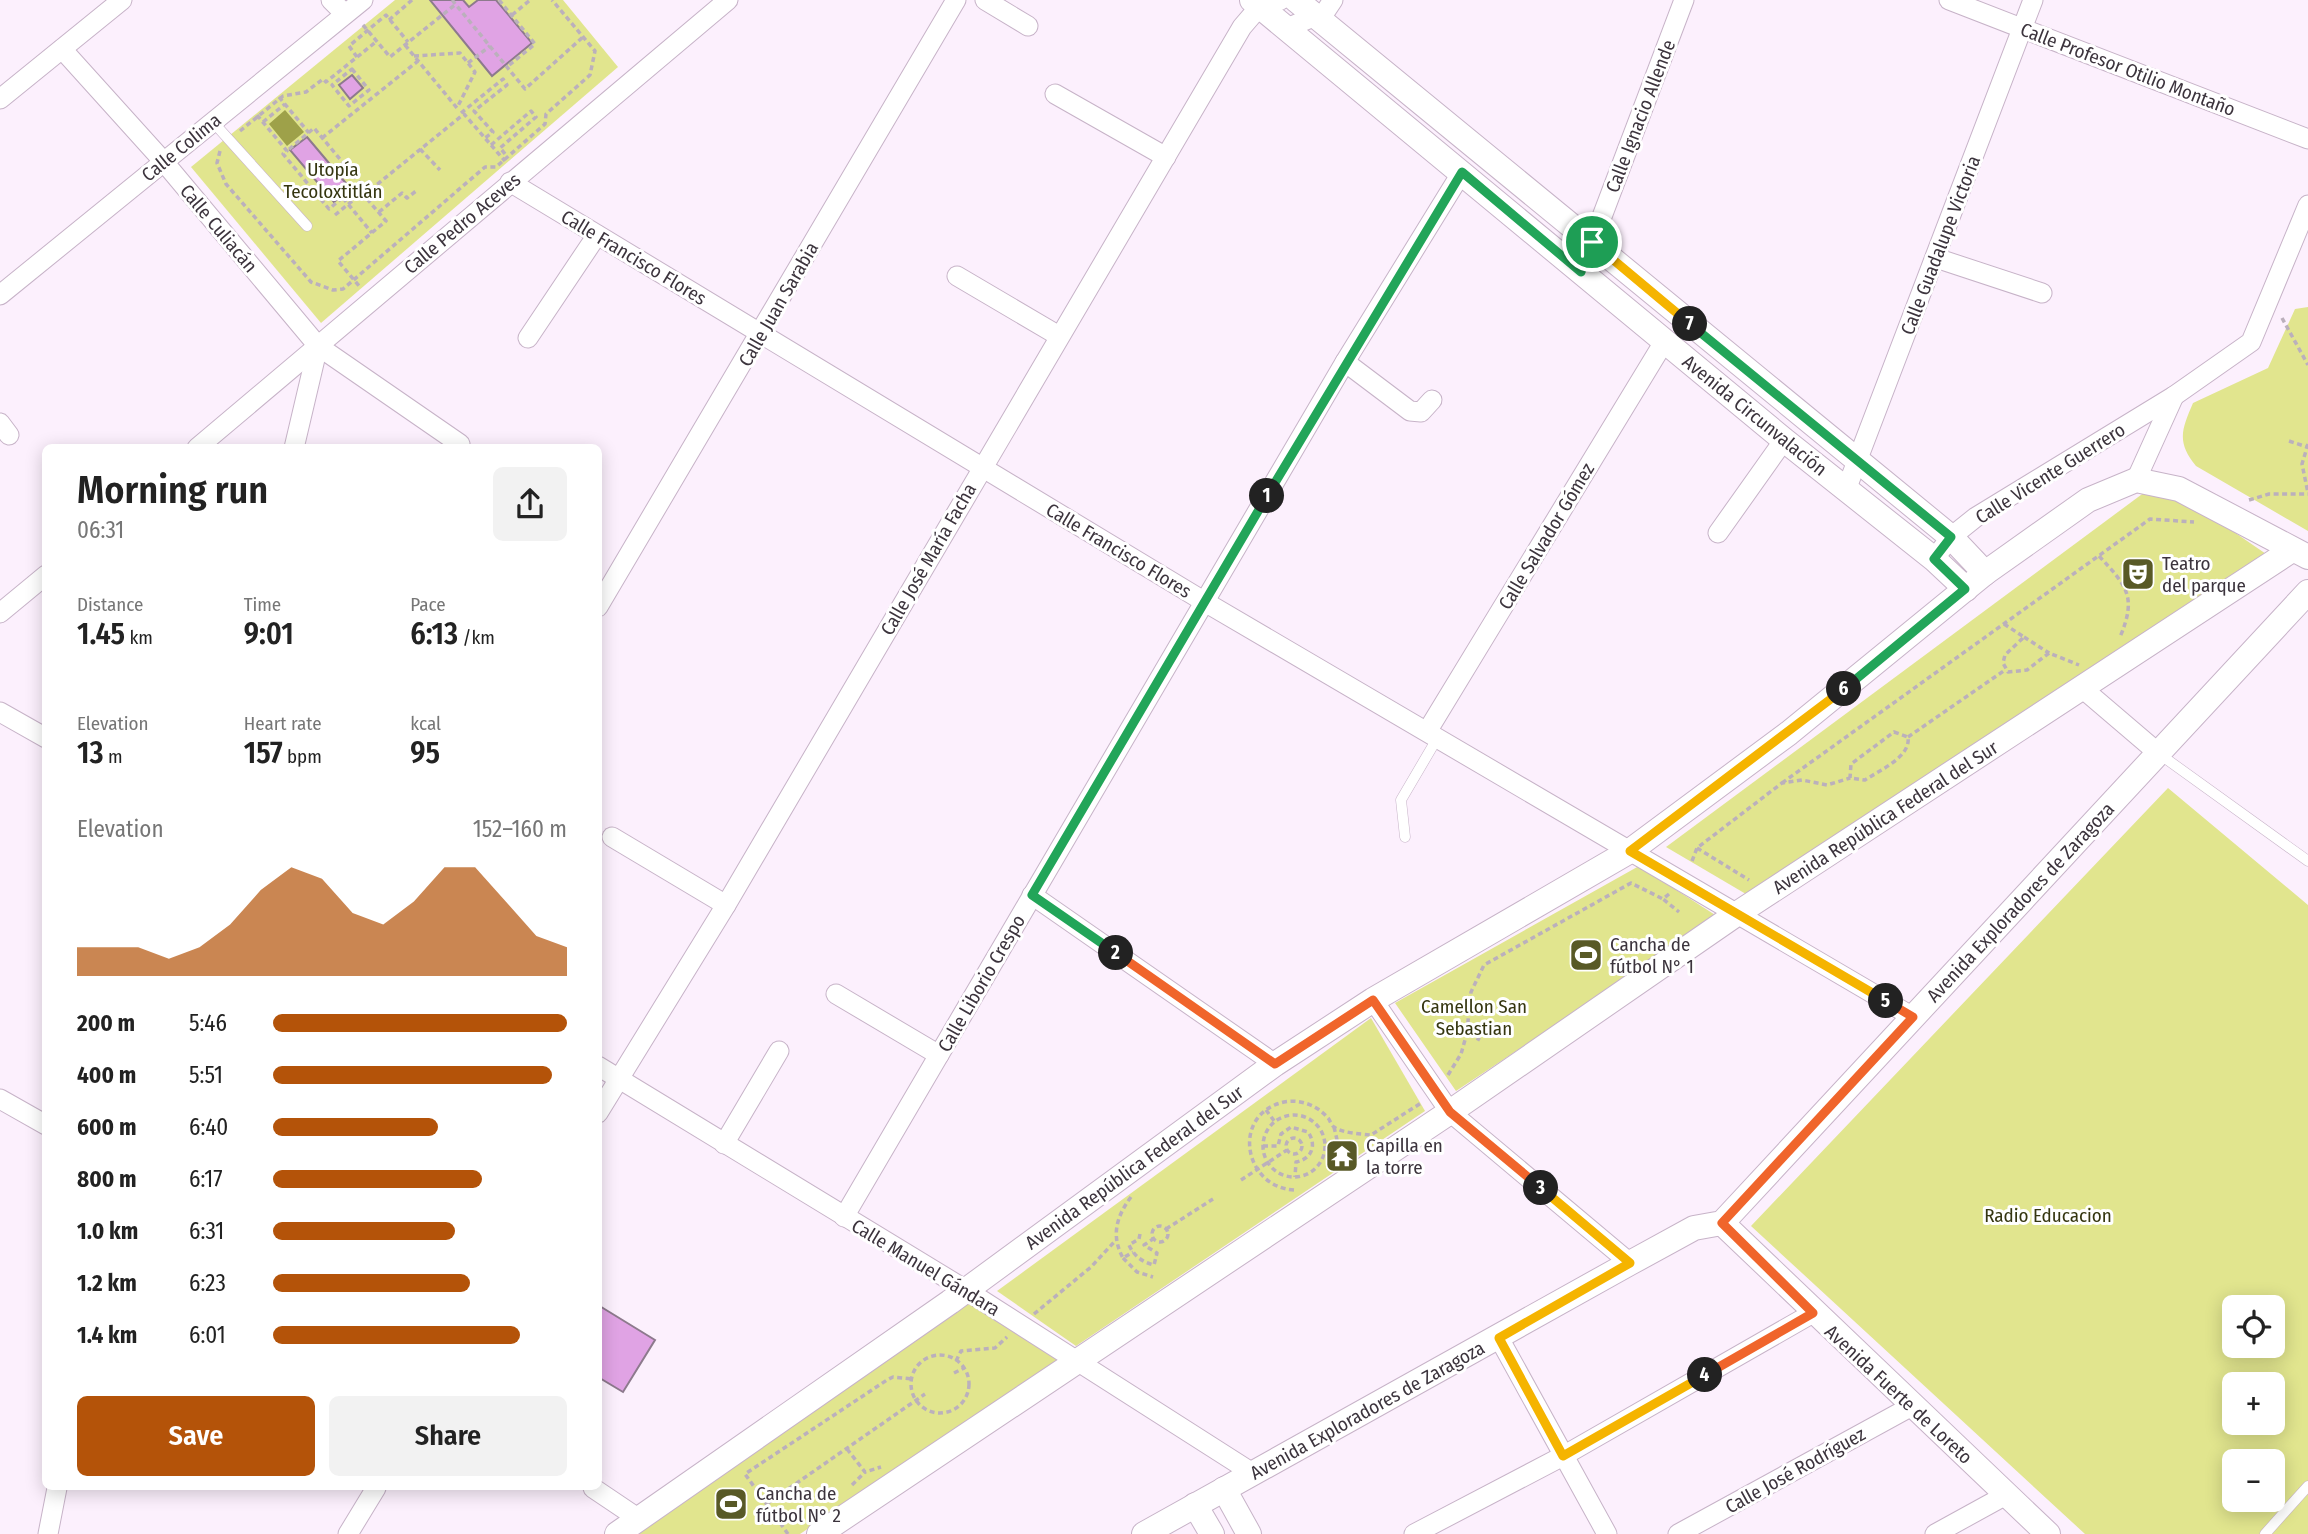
<!DOCTYPE html>
<html lang="en">
<head>
<meta charset="utf-8">
<style>
  :root { --surface:#fff; --page:#f2f2f2; --text:#222; --muted:#767676; --accent:#b45309 }
  body { margin:0; font-family:"Fira Sans Condensed",sans-serif; background:var(--page); color:var(--text); height:100vh; display:flex; flex-direction:column; font-size:26px; white-space:nowrap }
  * { box-sizing:border-box; margin:0 }
  p { font-size:23px; color:var(--muted) }
  .icon { flex:none; width:38px; height:38px; fill:none; stroke:currentColor; stroke-width:2; stroke-linecap:round; stroke-linejoin:round }
  .map { position:relative; flex:1; overflow:hidden }
  .side { position:absolute; left:42px; top:444px; width:560px; height:1046px; display:flex; flex-direction:column; background:var(--surface); border-radius:10px; box-shadow:0 4px 18px #0003 }
  .side>* { flex:none }
  .tools { position:absolute; left:2222px; top:1295px; display:grid; gap:14px }
  .tools a { display:grid; place-items:center; width:63px; height:63px; border-radius:10px; background:var(--surface); box-shadow:0 4px 18px #0003; font-size:35px }
  .pin { position:absolute; display:grid; place-items:center; width:60px; height:60px; color:#fff; margin:-30px; border:4px solid #fff; border-radius:50%; box-shadow:0 2px 7px #0007 }
  .km { position:absolute; width:35px; height:35px; margin:-18px; border-radius:50%; background:#222; color:#fff; font-size:19px; line-height:35px; text-align:center }
  .round { display:grid; place-items:center; flex:none; width:74px; height:74px; border-radius:10px; background:var(--page) }
  .headline { display:flex; align-items:center; justify-content:space-between; height:119px; padding:0 35px }
  h1 { font-size:38px; font-weight:600; line-height:52px }
  .figures { display:grid; grid-template-columns:repeat(3,1fr); gap:10px; height:119px; padding:7px 35px }
  .figures div { display:grid; align-content:center }
  .figures b { font-size:30px; font-weight:600 }
  .figures small { font-size:19px; font-weight:400 }
  .figures p { font-size:19px }
  .chart { height:196px; padding:14px 35px }
  .chart p { display:flex; justify-content:space-between }
  .chart svg { width:100%; height:126px; margin-top:7px; fill:var(--accent); opacity:.7 }
  .primary-button { display:flex; gap:14px; margin-top:auto; padding:14px 35px }
  .primary-button a { flex:1; height:80px; border-radius:10px; background:var(--accent); color:#fff; font-size:28px; font-weight:600; line-height:80px; text-align:center }
  .primary-button a+a { background:var(--page); color:var(--text) }
  ul { padding:0 35px; list-style:none; font-size:23px }
  li { display:grid; grid-template-columns:112px 84px 1fr; align-items:center; height:52px }
  li i { height:18px; border-radius:9px; background:var(--accent) }
  .map>svg:first-child { display:block }
  .green { fill:#e1e58e; fill-rule:evenodd }
  .water { fill:#9ea149 }
  .building { fill:#e0a3e4; stroke:#8d7a8d; stroke-width:2 }
  .lines { fill:none; stroke-linecap:round; stroke-linejoin:round }
  .service-casing { stroke:#c7b3c8; stroke-width:11 }
  .minor-casing { stroke:#c7b3c8; stroke-width:21 }
  .tertiary-casing { stroke:#c7b3c8; stroke-width:26 }
  .path { stroke:#bbb0bc; stroke-width:3.5; stroke-dasharray:5 3.5; stroke-linecap:butt }
  .service { stroke:#fff; stroke-width:10 }
  .minor { stroke:#fff; stroke-width:19 }
  .tertiary { stroke:#fff; stroke-width:24 }
  .split-1-casing { stroke:#fff; stroke-width:14 }
  .split-2-casing { stroke:#fff; stroke-width:14 }
  .split-3-casing { stroke:#fff; stroke-width:14 }
  .split-4-casing { stroke:#fff; stroke-width:14 }
  .split-5-casing { stroke:#fff; stroke-width:14 }
  .split-6-casing { stroke:#fff; stroke-width:14 }
  .split-7-casing { stroke:#fff; stroke-width:14 }
  .split-8-casing { stroke:#fff; stroke-width:14 }
  .split-1 { stroke:#22a559; stroke-width:9 }
  .split-2 { stroke:#22a559; stroke-width:9 }
  .split-3 { stroke:#f0652b; stroke-width:9 }
  .split-4 { stroke:#f5b400; stroke-width:9 }
  .split-5 { stroke:#f0652b; stroke-width:9 }
  .split-6 { stroke:#f5b400; stroke-width:9 }
  .split-7 { stroke:#22a559; stroke-width:9 }
  .split-8 { stroke:#f5b400; stroke-width:9 }
  .labels { text-anchor:middle; stroke-width:6; stroke-linejoin:round; paint-order:stroke }
  .street-label { font-size:19px; fill:#3c343d; stroke:#fff }
  .park-label { font-size:19px; fill:#353610; stroke:#fff }
  .poi-label { font-size:19px; fill:#3c343d; stroke:#fff; text-anchor:start }
</style>
</head>
<body>
<div class="map">
<svg width="2308" height="1534" viewBox="0 0 2308 1534">
  <rect width="100%" height="100%" fill="#fcf0fd"/>
  <g class="green">
    <polygon points="395,0 563,0 618,67 321,323 191,167"/>
    <path d="M2308 307V531L2196 466C2176 442 2182 429 2193 403L2268 368 2295 309Z"/>
    <polygon points="2149,489 2215,519 2269,556 1751,897 1666,847"/>
    <path d="M2168 788 2308 905V1534H2085L1751 1226ZM2235 1307H2273V1346H2235ZM2235 1384H2273V1423H2235ZM2235 1461H2273V1500H2235Z"/>
    <polygon points="1639,866 1723,920 1623,980 1456,1091 1395,1003"/>
    <polygon points="1371,1018 1425,1111 1076,1346 997,1291"/>
    <polygon points="972,1300 1059,1360 800,1534 626,1534"/>
  </g>
  <polygon class="water" points="285,110 304,132 287,146 269,124"/>
  <g class="building">
    <polygon points="430,0 463,0 469,7 478,0 496,0 532,43 492,76"/>
    <polygon points="352,75 363,88 350,99 339,85"/>
    <polygon points="307,137 350,188 334,202 290,150"/>
    <polygon points="598,1305 655,1340 623,1392 598,1377"/>
  </g>
  <g class="lines">
    <defs>
      <g id="service">
        <polyline points="213,122 307,226"/>
        <polyline points="2158,753 2308,861"/>
        <polyline points="1405,837 1401,800 1438,737"/>
        <polyline points="2265,1534 2308,1486"/>
      </g>
      <g id="minor">
        <polyline points="331,0 345,14"/>
        <polyline points="985,0 1028,26"/>
        <polyline points="1949,0 2308,139"/>
        <polyline points="1287,28 1325,12 1333,0"/>
        <polyline points="62,49 164,162 318,346 460,444"/>
        <polyline points="1055,94 1166,157"/>
        <polyline points="0,99 122,0"/>
        <polyline points="510,182 1205,602 1913,1017"/>
        <polyline points="1936,258 2042,293"/>
        <polyline points="1581,272 1684,0"/>
        <polyline points="957,276 1059,336"/>
        <polyline points="0,295 363,0"/>
        <polyline points="528,338 597,235"/>
        <polyline points="1345,362 1410,411 1421,412 1432,400"/>
        <polyline points="0,423 9,435"/>
        <polyline points="197,448 728,0"/>
        <polyline points="294,448 318,346"/>
        <polyline points="2136,480 2174,396"/>
        <polyline points="1846,490 2033,0"/>
        <polyline points="1718,533 1784,440"/>
        <polyline points="1934,559 1951,537 1976,517 2174,396 2251,342 2308,205"/>
        <polyline points="598,607 956,0"/>
        <polyline points="0,613 46,575"/>
        <polyline points="2082,688 2157,752"/>
        <polyline points="0,712 46,738"/>
        <polyline points="1428,730 1664,342"/>
        <polyline points="612,837 726,905"/>
        <polyline points="1032,895 1275,1064"/>
        <polyline points="836,994 939,1055"/>
        <polyline points="1373,1000 1450,1112 1630,1263"/>
        <polyline points="598,1066 966,1290 1251,1472"/>
        <polyline points="0,1099 46,1125"/>
        <polyline points="598,1113 726,905 1242,27 1260,6 1281,0"/>
        <polyline points="724,1144 779,1051"/>
        <polyline points="844,1217 1345,362 1462,172"/>
        <polyline points="1499,1338 1607,1534"/>
        <polyline points="593,1488 639,1519"/>
        <polyline points="48,1534 57,1488"/>
        <polyline points="348,1534 376,1488"/>
        <polyline points="1414,1534 1563,1456 1813,1313"/>
        <polyline points="1678,1534 1912,1406"/>
        <polyline points="1935,1534 2006,1495"/>
      </g>
      <g id="tertiary">
        <polyline points="1252,0 1784,440 1934,559 1966,589"/>
        <polyline points="1296,0 1951,537 1985,573"/>
        <polyline points="1722,1223 2048,1534"/>
        <polyline points="1224,1489 1249,1534"/>
        <polyline points="1195,1505 1212,1534"/>
        <polyline points="617,1534 950,1302 1275,1064 1373,1000 1630,851 1789,733 1985,573 2088,500 2136,480 2179,489 2308,557"/>
        <polyline points="819,1534 1450,1112 1738,913 2292,550"/>
        <polyline points="1144,1534 1630,1263 1694,1228 1722,1223 2308,592"/>
      </g>
    </defs>
    <use href="#service" class="service-casing"/>
    <use href="#minor" class="minor-casing"/>
    <use href="#tertiary" class="tertiary-casing"/>
    <g class="path">
      <polyline points="452,0 525,89 583,37"/>
      <polyline points="499,0 535,44 508,66"/>
      <polyline points="512,15 529,1"/>
      <polyline points="389,20 412,0"/>
      <polyline points="363,25 390,57 456,4"/>
      <polyline points="405,45 457,108"/>
      <polyline points="414,56 460,53 475,72 457,108"/>
      <polyline points="357,57 349,46 386,15 408,42"/>
      <polyline points="468,63 490,46"/>
      <polygon points="352,69 369,90 349,106 332,85"/>
      <polyline points="279,97 309,133"/>
      <polyline points="461,113 503,79 507,85 474,111 493,132 485,138"/>
      <polyline points="257,115 287,151 283,154 329,209 360,183 314,128 287,151"/>
      <polyline points="263,122 285,104"/>
      <polyline points="240,131 283,96 306,92 323,79 326,82 377,41"/>
      <polyline points="322,138 418,61"/>
      <polyline points="491,145 531,111 536,117 500,148 507,156"/>
      <polyline points="420,149 440,170"/>
      <polyline points="220,151 217,163 226,184 311,282 333,290 343,289 485,167 496,167 545,124 546,114 590,75 595,51 552,0"/>
      <polyline points="364,195 464,114 505,161"/>
      <polyline points="343,198 372,233"/>
      <polyline points="379,212 402,193 407,198 416,191"/>
      <polyline points="335,215 362,193 386,221 338,261 360,287"/>
      <polyline points="2282,318 2308,365"/>
      <polyline points="2289,441 2307,447"/>
      <polyline points="2308,444 2302,464 2308,493"/>
      <polyline points="2249,500 2269,494 2308,494"/>
      <path d="M2099 556C2127 586 2137 597 2120 637"/>
      <polyline points="2004,624 2024,637 2005,655 2003,663 2008,672 2027,670 2049,653 2079,665"/>
      <polyline points="2024,637 2049,653"/>
      <path d="M1894 732 1908 737C1911 757 1880 770 1865 780L1850 778 1851 764Z"/>
      <polyline points="1908,737 2005,670"/>
      <polyline points="1782,783 2150,519 2194,522"/>
      <polyline points="1697,848 1749,880"/>
      <polyline points="1692,861 1697,848 1782,783 1802,780 1827,785 1850,778"/>
      <polyline points="1669,894 1663,899 1679,912"/>
      <polyline points="1469,1010 1467,1033 1480,1040"/>
      <polyline points="1478,1010 1469,1010 1471,992 1484,965 1631,883 1663,899"/>
      <polyline points="1456,1036 1467,1033"/>
      <polyline points="1448,1075 1461,1054 1467,1033"/>
      <polyline points="1266,1110 1275,1122"/>
      <circle cx="1294" cy="1146" r="31"/>
      <polyline points="1334,1127 1338,1144 1334,1164"/>
      <circle cx="1294" cy="1146" r="8"/>
      <path d="M1263 1146H1278L1281 1134 1291 1127 1308 1132C1317 1145 1312 1159 1296 1162L1295 1177"/>
      <polyline points="1241,1180 1287,1150"/>
      <path d="M1294 1190C1243 1187 1231 1114 1284 1102 1300 1099 1317 1105 1328 1118 1330 1120 1331 1125 1334 1127 1342 1133 1361 1134 1371 1135L1421 1103"/>
      <path d="M1131 1197C1116 1217 1111 1236 1123 1258L1133 1252"/>
      <circle cx="1160" cy="1234" r="8"/>
      <polyline points="1166,1229 1213,1199"/>
      <path d="M1140 1234 1139 1239 1129 1245C1134 1256 1142 1262 1154 1265L1157 1253 1144 1245 1153 1239"/>
      <polyline points="1123,1258 1137,1272 1153,1277"/>
      <polyline points="1034,1314 1091,1267 1116,1240"/>
      <circle cx="940" cy="1384" r="29"/>
      <polyline points="956,1361 961,1351 995,1348 1007,1337"/>
      <polyline points="954,1373 964,1368"/>
      <polyline points="847,1449 865,1472 881,1467"/>
      <polyline points="852,1485 865,1472"/>
      <polyline points="768,1503 925,1394"/>
      <polyline points="788,1534 745,1474 887,1380 893,1377 912,1379"/>
    </g>
    <use href="#service" class="service"/>
    <use href="#minor" class="minor"/>
    <use href="#tertiary" class="tertiary"/>
  </g>
  <g class="lines">
    <defs>
      <polyline id="split-1" points="1267,496 1462,172 1581,272 1592,242"/>
      <polyline id="split-2" points="1116,953 1032,895 1267,496"/>
      <polyline id="split-3" points="1116,953 1275,1064 1373,1000 1450,1112 1541,1188"/>
      <polyline id="split-4" points="1541,1188 1630,1263 1499,1338 1563,1456 1705,1375"/>
      <polyline id="split-5" points="1705,1375 1813,1313 1722,1223 1913,1017 1886,1001"/>
      <polyline id="split-6" points="1844,689 1630,851 1886,1001"/>
      <polyline id="split-7" points="1690,324 1951,537 1934,559 1965,589 1844,689"/>
      <polyline id="split-8" points="1592,242 1690,324"/>
    </defs>
    <use href="#split-1" class="split-1-casing"/>
    <use href="#split-2" class="split-2-casing"/>
    <use href="#split-3" class="split-3-casing"/>
    <use href="#split-4" class="split-4-casing"/>
    <use href="#split-5" class="split-5-casing"/>
    <use href="#split-6" class="split-6-casing"/>
    <use href="#split-7" class="split-7-casing"/>
    <use href="#split-8" class="split-8-casing"/>
    <use href="#split-1" class="split-1"/>
    <use href="#split-2" class="split-2"/>
    <use href="#split-3" class="split-3"/>
    <use href="#split-4" class="split-4"/>
    <use href="#split-5" class="split-5"/>
    <use href="#split-6" class="split-6"/>
    <use href="#split-7" class="split-7"/>
    <use href="#split-8" class="split-8"/>
  </g>
  <defs>
    <symbol id="theatre-square" viewBox="-11 -11 22 22"><rect x="-9" y="-9" width="18" height="18" rx="4" fill="#585926" stroke="#fff"/><path d="M-5-5.5Q0-4 5-5.5V0Q5 5 0 6Q-5 5-5 0ZM-3.3-2.5H-1v1.5H-3.3ZM1-2.5H3.3v1.5H1ZM-2.8 1Q0 5.5 2.8 1Z" fill="#fff"/></symbol>
    <symbol id="stadium-square" viewBox="-11 -11 22 22"><rect x="-9" y="-9" width="18" height="18" rx="4" fill="#585926" stroke="#fff"/><path d="M0-5a6.5 5 0 1 0 0 10a6.5 5 0 1 0 0-10ZM-3.5-1.8h7v3.6h-7Z" fill="#fff"/></symbol>
    <symbol id="temple-square" viewBox="-11 -11 22 22"><rect x="-9" y="-9" width="18" height="18" rx="4" fill="#585926" stroke="#fff"/><path d="M0-6L5-2H3V0L6.5 2.5H4V6H1.5V3h-3V6H-4V2.5H-6.5L-3 0V-2H-5Z" fill="#fff"/></symbol>
  </defs>
  <g fill-rule="evenodd">
    <use href="#theatre-square" x="2119" y="555" width="38" height="38"/>
    <use href="#stadium-square" x="1567" y="936" width="38" height="38"/>
    <use href="#temple-square" x="1323" y="1137" width="38" height="38"/>
    <use href="#stadium-square" x="712" y="1485" width="38" height="38"/>
  </g>
  <g class="labels">
    <g class="street-label">
      <text transform="translate(2128 69) rotate(21)" y="7">Calle Profesor Otilio Montaño</text>
      <text transform="translate(1640 116) rotate(-69)" y="7">Calle Ignacio Allende</text>
      <text transform="translate(181 147) rotate(-39)" y="7">Calle Colima</text>
      <text transform="translate(462 223) rotate(-40)" y="7">Calle Pedro Aceves</text>
      <text transform="translate(219 228) rotate(50)" y="7">Calle Culiacán</text>
      <text transform="translate(1940 245) rotate(-69)" y="7">Calle Guadalupe Victoria</text>
      <text transform="translate(634 257) rotate(31)" y="7">Calle Francisco Flores</text>
      <text transform="translate(778 304) rotate(-60)" y="7">Calle Juan Sarabia</text>
      <text transform="translate(1755 415) rotate(39)" y="7">Avenida Circunvalación</text>
      <text transform="translate(2050 473) rotate(-32)" y="7">Calle Vicente Guerrero</text>
      <text transform="translate(1546 536) rotate(-59)" y="7">Calle Salvador Gómez</text>
      <text transform="translate(1119 550) rotate(31)" y="7">Calle Francisco Flores</text>
      <text transform="translate(928 559) rotate(-60)" y="7">Calle José María Facha</text>
      <text transform="translate(1885 817) rotate(-33)" y="7">Avenida República Federal del Sur</text>
      <text transform="translate(2020 902) rotate(-47)" y="7">Avenida Exploradores de Zaragoza</text>
      <text transform="translate(981 983) rotate(-60)" y="7">Calle Liborio Crespo</text>
      <text transform="translate(1134 1167) rotate(-36)" y="7">Avenida República Federal del Sur</text>
      <text transform="translate(926 1267) rotate(31)" y="7">Calle Manuel Gándara</text>
      <text transform="translate(1899 1394) rotate(43)" y="7">Avenida Fuerte de Loreto</text>
      <text transform="translate(1367 1410) rotate(-29)" y="7">Avenida Exploradores de Zaragoza</text>
      <text transform="translate(1795 1470) rotate(-29)" y="7">Calle José Rodríguez</text>
    </g>
    <g class="park-label">
      <text x="333" y="176">Utopía<tspan x="333" dy="22">Tecoloxtitlán</tspan></text>
      <text x="1474" y="1013">Camellon San<tspan x="1474" dy="22">Sebastian</tspan></text>
      <text x="2048" y="1222">Radio Educacion</text>
    </g>
    <g class="poi-label">
      <text x="2162" y="570">Teatro<tspan x="2162" dy="22">del parque</tspan></text>
      <text x="1610" y="951">Cancha de<tspan x="1610" dy="22">fútbol N° 1</tspan></text>
      <text x="1366" y="1152">Capilla en<tspan x="1366" dy="22">la torre</tspan></text>
      <text x="756" y="1500">Cancha de<tspan x="756" dy="22">fútbol N° 2</tspan></text>
    </g>
  </g>
</svg>
<div class="tools">
<a><svg class="icon" aria-label="locate" viewBox="0 0 24 24"><circle cx="12" cy="12" r="6"/><path d="M12 2v4M12 18v4M2 12h4M18 12h4"/></svg></a>
<a>+</a>
<a>−</a>
</div>
<div class="pin" style="left:1592px;top:242px;background:#1e9e55"><svg class="icon" aria-label="arrive" viewBox="0 0 24 24"><path d="M6 21V4h12l-3 4 3 4H6"/></svg></div>
<b class="km" style="left:1267px;top:496px">1</b>
<b class="km" style="left:1116px;top:953px">2</b>
<b class="km" style="left:1541px;top:1188px">3</b>
<b class="km" style="left:1705px;top:1375px">4</b>
<b class="km" style="left:1886px;top:1001px">5</b>
<b class="km" style="left:1844px;top:689px">6</b>
<b class="km" style="left:1690px;top:324px">7</b>
<section class="side">
<div class="headline"><div><h1>Morning run</h1><p>06:31</p></div><a class="round"><svg class="icon" aria-label="share" viewBox="0 0 24 24"><path d="M12 15V3M7 8l5-5 5 5M5 13v7h14v-7"/></svg></a></div>
<div class="figures">
<div><p>Distance</p><b>1.45<small> km</small></b></div>
<div><p>Time</p><b>9:01</b></div>
<div><p>Pace</p><b>6:13<small> /km</small></b></div>
</div>
<div class="figures">
<div><p>Elevation</p><b>13<small> m</small></b></div>
<div><p>Heart rate</p><b>157<small> bpm</small></b></div>
<div><p>kcal</p><b>95</b></div>
</div>
<div class="chart"><p><span>Elevation</span>152–160 m</p>
<svg viewBox="0 0 160 44" preserveAspectRatio="none"><path d="M0 44V34L10 34L20 34L30 38L40 34L50 26L60 14L70 6L80 10L90 22L100 26L110 18L120 6L130 6L140 18L150 30L160 34V44z"/></svg>
</div>
<ul>
<li><b>200 m</b>5:46<i style="width:100%"></i></li>
<li><b>400 m</b>5:51<i style="width:95%"></i></li>
<li><b>600 m</b>6:40<i style="width:56%"></i></li>
<li><b>800 m</b>6:17<i style="width:71%"></i></li>
<li><b>1.0 km</b>6:31<i style="width:62%"></i></li>
<li><b>1.2 km</b>6:23<i style="width:67%"></i></li>
<li><b>1.4 km</b>6:01<i style="width:84%"></i></li>
</ul>
<div class="primary-button"><a>Save</a><a>Share</a></div>
</section>
</div>
</body>
</html>
